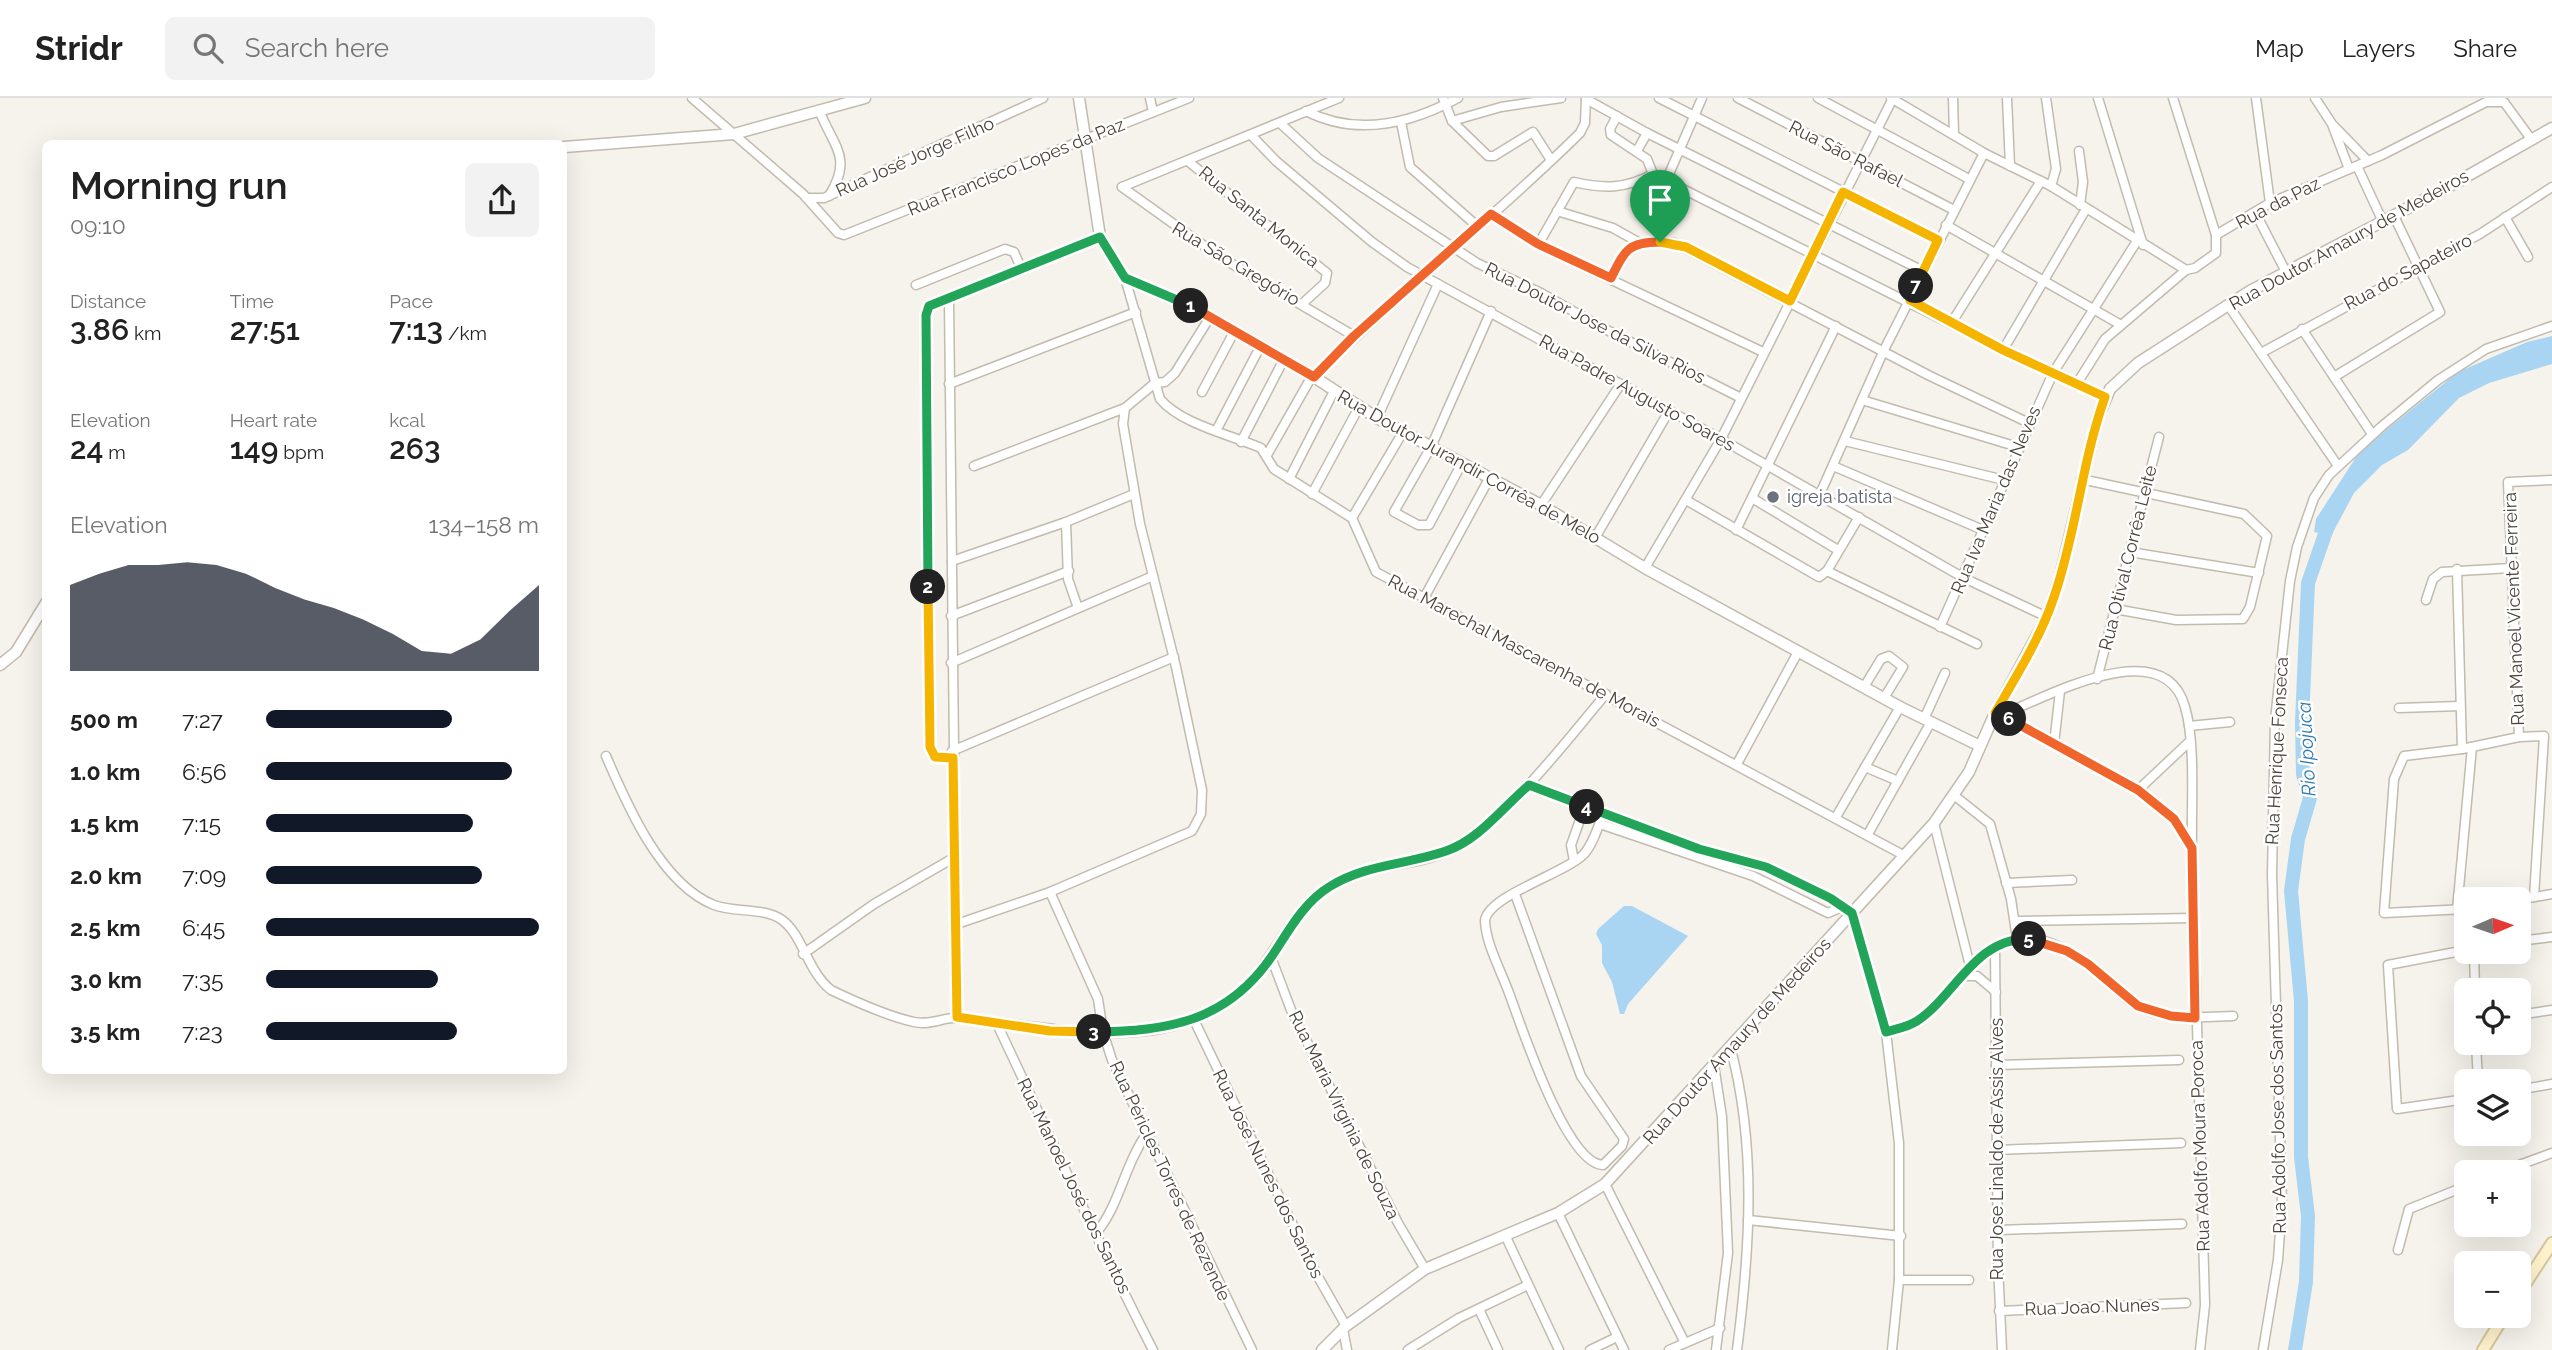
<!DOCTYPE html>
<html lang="en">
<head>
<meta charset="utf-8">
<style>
  :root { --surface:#fff; --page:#f2f2f2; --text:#222; --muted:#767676; --line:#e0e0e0; --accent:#111827 }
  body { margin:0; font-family:Raleway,sans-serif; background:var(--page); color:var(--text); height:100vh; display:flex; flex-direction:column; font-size:26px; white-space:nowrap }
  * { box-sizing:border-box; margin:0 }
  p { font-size:23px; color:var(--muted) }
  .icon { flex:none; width:38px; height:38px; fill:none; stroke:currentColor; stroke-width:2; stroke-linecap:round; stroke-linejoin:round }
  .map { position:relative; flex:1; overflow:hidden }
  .panel { position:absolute; left:42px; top:42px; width:525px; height:934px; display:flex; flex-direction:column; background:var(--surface); border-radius:10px; box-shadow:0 7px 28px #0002 }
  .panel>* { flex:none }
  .needle { width:46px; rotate:88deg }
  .fabs { position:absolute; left:2454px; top:789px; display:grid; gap:14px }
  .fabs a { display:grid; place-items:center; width:77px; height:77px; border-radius:10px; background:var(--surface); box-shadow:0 7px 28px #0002; font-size:35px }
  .pin { position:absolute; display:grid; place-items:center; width:60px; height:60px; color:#fff; margin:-72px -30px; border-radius:50% 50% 50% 0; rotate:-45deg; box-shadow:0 0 7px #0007 }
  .pin .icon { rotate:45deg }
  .km { position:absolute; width:35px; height:35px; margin:-18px; border-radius:50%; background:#222; color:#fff; font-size:19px; line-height:35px; text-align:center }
  .round { display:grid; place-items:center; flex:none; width:74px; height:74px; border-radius:10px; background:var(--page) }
  .summary { display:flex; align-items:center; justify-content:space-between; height:119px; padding:0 28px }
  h1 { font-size:38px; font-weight:600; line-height:52px }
  .metrics { display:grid; grid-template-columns:repeat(3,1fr); gap:10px; height:119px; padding:7px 28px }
  .metrics div { display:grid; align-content:center }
  .metrics b { font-size:30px; font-weight:600 }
  .metrics small { font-size:19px; font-weight:400 }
  .metrics p { font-size:19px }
  .chart { height:196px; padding:14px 28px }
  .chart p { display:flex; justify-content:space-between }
  .chart svg { width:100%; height:126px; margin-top:7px; fill:var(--accent); opacity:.7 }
  ul { padding:0 28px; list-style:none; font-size:23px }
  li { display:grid; grid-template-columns:112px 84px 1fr; align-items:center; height:52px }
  li i { height:18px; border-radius:9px; background:var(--accent) }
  header { display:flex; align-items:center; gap:42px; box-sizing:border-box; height:98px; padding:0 35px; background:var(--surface); border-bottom:2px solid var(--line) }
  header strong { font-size:33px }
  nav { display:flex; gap:38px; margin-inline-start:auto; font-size:24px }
  .search { width:490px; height:63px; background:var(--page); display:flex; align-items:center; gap:18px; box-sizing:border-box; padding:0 24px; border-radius:10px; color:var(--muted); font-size:26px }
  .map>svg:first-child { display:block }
  .water { fill:#a9d4f2 }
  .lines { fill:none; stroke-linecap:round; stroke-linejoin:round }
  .river { stroke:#a9d4f2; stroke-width:14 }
  .minor-casing { stroke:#c2bbae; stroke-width:11 }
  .tertiary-casing { stroke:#c2bbae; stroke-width:13 }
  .secondary-casing { stroke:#d6c79b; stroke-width:14 }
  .minor { stroke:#fff; stroke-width:8 }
  .tertiary { stroke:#fff; stroke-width:10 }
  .secondary { stroke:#fff3cd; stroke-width:10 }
  .split-1-casing { stroke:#fff; stroke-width:14 }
  .split-2-casing { stroke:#fff; stroke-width:14 }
  .split-3-casing { stroke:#fff; stroke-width:14 }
  .split-4-casing { stroke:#fff; stroke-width:14 }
  .split-5-casing { stroke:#fff; stroke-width:14 }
  .split-6-casing { stroke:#fff; stroke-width:14 }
  .split-7-casing { stroke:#fff; stroke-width:14 }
  .split-8-casing { stroke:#fff; stroke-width:14 }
  .split-1 { stroke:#f0652b; stroke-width:9 }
  .split-2 { stroke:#22a559; stroke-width:9 }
  .split-3 { stroke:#f5b400; stroke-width:9 }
  .split-4 { stroke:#22a559; stroke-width:9 }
  .split-5 { stroke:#22a559; stroke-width:9 }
  .split-6 { stroke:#f0652b; stroke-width:9 }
  .split-7 { stroke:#f5b400; stroke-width:9 }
  .split-8 { stroke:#f5b400; stroke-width:9 }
  .worship-dot { fill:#6b7280; stroke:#fff; stroke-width:2.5 }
  .labels { text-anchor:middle; stroke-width:5; stroke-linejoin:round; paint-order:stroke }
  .street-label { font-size:18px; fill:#4b4439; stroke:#fff }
  .worship-label { font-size:18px; fill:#5b616d; stroke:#fff; text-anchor:start }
  .water-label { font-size:19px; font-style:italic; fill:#2e7ab2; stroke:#fff }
</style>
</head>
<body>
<header>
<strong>Stridr</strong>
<div class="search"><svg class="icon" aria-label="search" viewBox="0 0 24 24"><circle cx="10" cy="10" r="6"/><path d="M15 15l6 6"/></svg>Search here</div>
<nav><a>Map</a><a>Layers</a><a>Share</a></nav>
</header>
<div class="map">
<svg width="2552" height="1252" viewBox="0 0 2552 1252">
  <rect width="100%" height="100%" fill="#f6f3ec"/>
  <g class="water">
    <polygon points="2552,238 2552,266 2489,285 2459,300 2408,352 2382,367 2354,395 2331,438 2314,434 2316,421 2360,353 2458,274 2527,244"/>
    <polygon points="1624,808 1632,808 1688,838 1628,906 1624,916 1620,916 1612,884 1602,865 1602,847 1596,836 1598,831"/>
  </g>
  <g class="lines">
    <polyline class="river" points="2295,1252 2306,1184 2308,1118 2301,1059 2301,903 2291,793 2298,741 2310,700 2303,676 2302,624 2308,485 2331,419"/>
    <defs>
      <g id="minor">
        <polyline points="692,0 803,96 838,135 844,137 1189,0"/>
        <polyline points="1150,0 1153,14"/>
        <polyline points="1443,0 1452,23 1488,58 1494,58 1533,34 1551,62"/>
        <polyline points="1659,0 1938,142"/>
        <polyline points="1738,0 1954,112"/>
        <polyline points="1818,0 1969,81"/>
        <polyline points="1891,0 1984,55 2051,88 2186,172"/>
        <polyline points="1953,0 1954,37"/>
        <polyline points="2007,0 2010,68"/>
        <polyline points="2046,0 2056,71 2051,88"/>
        <polyline points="2098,0 2143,147"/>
        <polyline points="2173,0 2216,137"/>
        <polyline points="2256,0 2270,105"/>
        <polyline points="2315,0 2332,26 2349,71"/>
        <polyline points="1586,1 1647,35 1923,173"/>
        <path d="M819 12C834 50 853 59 829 98"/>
        <path d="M1306 13C1357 39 1410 26 1458 0"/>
        <polyline points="1617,18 1610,31 1611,37 1647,61 1653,76 1660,144"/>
        <polyline points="1452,23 1501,9 1561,0"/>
        <polyline points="1401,24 1410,69 1477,128"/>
        <polyline points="1280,25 1318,60 1477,165 1541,195 1603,230 1741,300"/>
        <polyline points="2334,28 2368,63"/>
        <polyline points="1251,37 1276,63 1372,144 1407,169 1721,341 1964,480 2047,519"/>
        <polyline points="1637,53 1647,35"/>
        <polyline points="2079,53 2083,84 2080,107"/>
        <polyline points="1189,64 1327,175 1325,185 1302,206"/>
        <polyline points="2357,68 2383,124"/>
        <polyline points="1653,76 2003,252 2105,299"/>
        <polyline points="1666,83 1702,0"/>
        <polyline points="1122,89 1217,157 1354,238"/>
        <polyline points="1122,89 1339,0"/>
        <polyline points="807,100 824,100 1043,0"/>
        <polyline points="1557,113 1613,130 1638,144"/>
        <polyline points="2255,114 2286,174"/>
        <polyline points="1491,116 1538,147 1763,254"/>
        <polyline points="2505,119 2528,159"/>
        <polyline points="1946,127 2121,227"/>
        <path d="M1538 147 1574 84C1604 91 1625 91 1653 76"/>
        <path d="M1125 180 1160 301C1181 326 1231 337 1261 350L1274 371 1352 420 1376 474 1905 758"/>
        <path d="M1611 180C1629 144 1635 142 1675 145L1930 278 2029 325"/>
        <polyline points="916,187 1005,151 1014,154 1021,170"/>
        <polyline points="949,202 957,919"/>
        <polyline points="2228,207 2338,368"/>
        <polyline points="1952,224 2041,83"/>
        <polyline points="2302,231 2372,336"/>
        <polyline points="2003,252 2086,111"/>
        <polyline points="2261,255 2480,136 2552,89"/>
        <path d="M1314 279C1399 194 1494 120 1580 35L1585 25 1586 0"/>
        <polyline points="2334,279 2440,214 2394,118"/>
        <polyline points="949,286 1136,214"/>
        <polyline points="2076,287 2105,241 2186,172 2195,170 2216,155 2216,137 2270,105 2382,57 2486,4 2504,4 2531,41"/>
        <polyline points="1202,294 1234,234"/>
        <polyline points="1862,302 2018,349"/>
        <polyline points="1377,320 1438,186"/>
        <polyline points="1216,333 1260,249"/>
        <polyline points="1845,343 2004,382"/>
        <polyline points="1241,344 1283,263"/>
        <polyline points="1267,357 1312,278"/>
        <polyline points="1462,365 1429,427 1418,427 1394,414 1431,349 1491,213"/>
        <polyline points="974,368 1125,310 1155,285 1165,284 1175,275 1210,219"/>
        <polyline points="1833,368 1983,432"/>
        <polyline points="1289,381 1334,293"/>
        <polyline points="2081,381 2244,416 2267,438 2250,509 2243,521 2176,522 2115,511"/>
        <polyline points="1312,396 1359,309"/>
        <polyline points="1820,396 1884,252 1984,55"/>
        <polyline points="1752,400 1838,452"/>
        <polyline points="1686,402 1819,479 1827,473 1977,546"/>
        <polyline points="1541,407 1620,287"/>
        <polyline points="1352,420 1403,334"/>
        <polyline points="1066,424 1068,481 1078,510"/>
        <polyline points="1736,432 1836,228"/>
        <polyline points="1595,440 1669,313"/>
        <polyline points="2130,454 2259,475"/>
        <polyline points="952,463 1066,424 1134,396"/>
        <polyline points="1645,470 1721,341 1893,0"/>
        <polyline points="2457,471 2462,651"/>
        <polyline points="1827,473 1859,419"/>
        <polyline points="1424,500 1490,379"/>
        <polyline points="2426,502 2433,481 2442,474 2511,470"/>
        <polyline points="951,518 1069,473"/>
        <polyline points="1940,529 2053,275 2137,143"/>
        <polyline points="951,565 1153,478"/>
        <polyline points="2097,581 2159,339"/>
        <polyline points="1864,589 1881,561 1889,558 1903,569 1884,600"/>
        <polyline points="2399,610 2460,608"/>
        <polyline points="1995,615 2138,692 2173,721 2192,750 2205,1207 2200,1252"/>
        <path d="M2001 617C2047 599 2164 533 2185 609 2196 646 2191 708 2192 749"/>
        <polyline points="1924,621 1945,575"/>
        <polyline points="2189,628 2230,624"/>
        <polyline points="2519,639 2508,384 2552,382"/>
        <polyline points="2054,646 2060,593"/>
        <polyline points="952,653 1174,559"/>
        <path d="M606 658C627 707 661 786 714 807 735 815 764 809 782 822 803 837 807 873 831 892 856 904 887 918 914 924 931 928 945 918 961 920 1049 927 1155 959 1233 900 1272 870 1287 814 1329 789 1372 763 1412 771 1450 752 1507 723 1564 645 1606 596"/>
        <polyline points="953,660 935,659 930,644 927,210 1100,139"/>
        <polyline points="1737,666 1798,554"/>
        <polyline points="1865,669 1898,683"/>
        <polyline points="1529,687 1699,751 1766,769 1830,801 1852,815 1886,934 1899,1045 1899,1182 1892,1252"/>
        <polyline points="2138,692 2189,644"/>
        <polyline points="1955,698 1990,726 2011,801 2017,841"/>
        <polyline points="1836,719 1900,609"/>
        <polyline points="1934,725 1970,868"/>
        <polyline points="1600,726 1753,778 1828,815 1842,809"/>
        <polyline points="1868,736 1931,624"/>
        <polyline points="1574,763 1571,747 1585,708"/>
        <polyline points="2006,785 2072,782"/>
        <polyline points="1050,794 1098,901 1103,934 1112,962 1252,1252"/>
        <path d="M1515 796 1581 978 1624 1041 1622 1048 1603 1067C1566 1066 1521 927 1509 895 1501 873 1486 846 1485 823 1487 798 1566 775 1584 756 1593 746 1598 729 1603 716"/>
        <polyline points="2518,802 2552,796"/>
        <polyline points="2466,811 2384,815 2394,681 2404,658 2462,651 2519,639 2544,638 2534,799"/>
        <polyline points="2457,812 2472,649"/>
        <polyline points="2016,823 2194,820"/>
        <polyline points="957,826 1050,794 1192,733 1201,716 1202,692 1176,569 1140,426 1123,326 1125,310"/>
        <polyline points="2518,843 2552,839"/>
        <polyline points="1995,850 1998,1167 2002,1252"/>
        <polyline points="2466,852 2388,867 2397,1011 2466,1001"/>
        <polyline points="2474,854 2475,892"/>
        <polyline points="803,856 874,806 955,759"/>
        <polyline points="1271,859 1291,912 1398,1125 1425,1171"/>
        <polyline points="1960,878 1977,878 1996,894"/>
        <polyline points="2518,917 2552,912"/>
        <polyline points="1194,922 1317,1177 1346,1228"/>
        <path d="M996 924C1048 1033 1097 1144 1153 1252"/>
        <path d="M1886 934C1895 931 1908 929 1916 924 1951 902 1967 856 2008 843 2044 831 2085 861 2109 884 2118 892 2126 902 2137 908 2166 923 2202 919 2233 918"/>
        <polyline points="2476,945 2478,984"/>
        <path d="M1730 948C1757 1047 1750 1151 1737 1252"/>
        <polyline points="1714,967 1722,1019 1728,1155 1716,1252"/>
        <polyline points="1996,967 2179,962"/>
        <polyline points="2518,992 2552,986"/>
        <polyline points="1997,1052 2181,1045"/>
        <polyline points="2500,1074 2552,1055"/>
        <polyline points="1605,1086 1685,1245"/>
        <polyline points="1558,1115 1624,1252"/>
        <polyline points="1748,1122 1901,1138"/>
        <polyline points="1998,1132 2182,1126"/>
        <path d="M1097 1134C1120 1106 1124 1068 1147 1035"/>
        <polyline points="1506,1139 1559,1252"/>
        <polyline points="2398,1152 2409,1111 2466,1088"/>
        <polyline points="1899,1182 1969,1182"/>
        <polyline points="1479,1211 1498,1252"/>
        <polyline points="1999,1213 2186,1205"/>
        <polyline points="1343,1231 1347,1252"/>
        <polyline points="1408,1252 1459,1220 1528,1187"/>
        <polyline points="1590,1252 1617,1239"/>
        <polyline points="1669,1252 1720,1230"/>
        <polyline points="2263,1252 2278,1162 2282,1105 2272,777 2275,622 2290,483 2297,449 2314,400 2329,377 2381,329 2438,282 2486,251 2552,228"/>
      </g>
      <g id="tertiary">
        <polyline points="1079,0 1100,139 1125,180 1197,211 1314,279 1377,320 1541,407 1645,470 1900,609 1980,648"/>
        <polyline points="564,49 734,36 865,0"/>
        <polyline points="0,567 16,554 46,505"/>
        <polyline points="1322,1252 1346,1228 1425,1171 1558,1115 1605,1086 1934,725 1969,674 1995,615 2047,519 2060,479 2097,322 2110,291 2138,265 2250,193 2448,89 2552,30"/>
      </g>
      <g id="secondary">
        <polyline points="2518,1197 2552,1145"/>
        <polyline points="2483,1252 2504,1218"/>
      </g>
    </defs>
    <use href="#minor" class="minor-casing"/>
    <use href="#tertiary" class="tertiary-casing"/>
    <use href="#secondary" class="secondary-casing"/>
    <use href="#minor" class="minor"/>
    <use href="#tertiary" class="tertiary"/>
    <use href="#secondary" class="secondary"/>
  </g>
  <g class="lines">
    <defs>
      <path id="split-1" d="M1191 208 1314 279 1354 238 1491 116 1538 146 1611 180C1625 152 1628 144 1660 144"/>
      <polyline id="split-2" points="928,489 926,217 929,208 1100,139 1125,180 1191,208"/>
      <polyline id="split-3" points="928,489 930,649 935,659 953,660 957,919 1050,933 1094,934"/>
      <path id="split-4" d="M1094 934C1168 933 1227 924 1272 858 1288 834 1303 805 1329 789 1365 766 1406 767 1446 753 1479 742 1503 709 1529 687L1587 709"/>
      <path id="split-5" d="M1587 709 1699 751 1766 769 1830 800 1852 815 1886 934C1896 931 1908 929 1917 923 1955 898 1976 839 2029 841"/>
      <polyline id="split-6" points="2009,621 2138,692 2174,721 2192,750 2195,920 2171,918 2138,908 2088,866 2067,853 2029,841"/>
      <path id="split-7" d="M1916 188 1910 202 2003 252 2105 299C2082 363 2077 431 2055 496 2042 537 2017 577 1995 615L2009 621"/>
      <polyline id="split-8" points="1660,144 1686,149 1790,203 1843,94 1938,142 1916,188"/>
    </defs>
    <use href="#split-1" class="split-1-casing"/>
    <use href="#split-2" class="split-2-casing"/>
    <use href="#split-3" class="split-3-casing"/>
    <use href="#split-4" class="split-4-casing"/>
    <use href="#split-5" class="split-5-casing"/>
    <use href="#split-6" class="split-6-casing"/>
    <use href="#split-7" class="split-7-casing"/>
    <use href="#split-8" class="split-8-casing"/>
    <use href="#split-1" class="split-1"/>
    <use href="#split-2" class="split-2"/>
    <use href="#split-3" class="split-3"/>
    <use href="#split-4" class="split-4"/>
    <use href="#split-5" class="split-5"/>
    <use href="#split-6" class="split-6"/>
    <use href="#split-7" class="split-7"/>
    <use href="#split-8" class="split-8"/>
  </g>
  <circle class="worship-dot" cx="1773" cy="399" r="7"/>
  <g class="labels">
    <g class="street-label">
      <text transform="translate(1846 56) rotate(27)" y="6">Rua São Rafael</text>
      <text transform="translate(915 59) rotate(-24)" y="6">Rua José Jorge Filho</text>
      <text transform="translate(1016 69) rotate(-22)" y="6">Rua Francisco Lopes da Paz</text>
      <text transform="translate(2278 105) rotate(-27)" y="6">Rua da Paz</text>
      <text transform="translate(1259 119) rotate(39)" y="6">Rua Santa Monica</text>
      <text transform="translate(2349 142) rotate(-29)" y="6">Rua Doutor Amaury de Medeiros</text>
      <text transform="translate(1236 166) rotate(31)" y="6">Rua São Gregório</text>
      <text transform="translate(2408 174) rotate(-28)" y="6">Rua do Sapateiro</text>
      <text transform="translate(1595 225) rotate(27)" y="6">Rua Doutor Jose da Silva Rios</text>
      <text transform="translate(1637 295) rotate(29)" y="6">Rua Padre Augusto Soares</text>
      <text transform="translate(1469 369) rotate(29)" y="6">Rua Doutor Jurandir Corrêa de Melo</text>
      <text transform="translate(1996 402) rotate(-67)" y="6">Rua Iva Maria das Neves</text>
      <text transform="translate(2128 460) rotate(-76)" y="6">Rua Otival Corrêa Leite</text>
      <text transform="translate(2514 511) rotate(-92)" y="6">Rua Manoel Vicente Ferreira</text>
      <text transform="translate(1524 553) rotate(28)" y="6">Rua Marechal Mascarenha de Morais</text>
      <text transform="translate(2277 653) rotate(-87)" y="6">Rua Henrique Fonseca</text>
      <text transform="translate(1737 943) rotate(-48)" y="6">Rua Doutor Amaury de Medeiros</text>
      <text transform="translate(1344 1017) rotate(64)" y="6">Rua Maria Virgínia de Souza</text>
      <text transform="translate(2278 1021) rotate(-91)" y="6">Rua Adolfo Jose dos Santos</text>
      <text transform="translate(2200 1048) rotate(-92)" y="6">Rua Adolfo Moura Poroca</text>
      <text transform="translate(1997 1051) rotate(-90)" y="6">Rua Jose Linaldo de Assis Alves</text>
      <text transform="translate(1268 1076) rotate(64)" y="6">Rua José Nunes dos Santos</text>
      <text transform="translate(1170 1083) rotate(65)" y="6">Rua Péricles Torres de Rezende</text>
      <text transform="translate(1074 1088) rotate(64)" y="6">Rua Manoel José dos Santos</text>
      <text transform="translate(2092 1209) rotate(-2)" y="6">Rua Joao Nunes</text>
    </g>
    <g class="worship-label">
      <text x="1787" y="405">igreja batista</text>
    </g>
    <g class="water-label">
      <text transform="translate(2306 651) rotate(-93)" y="7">Rio Ipojuca</text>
    </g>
  </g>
</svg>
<div class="fabs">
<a><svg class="needle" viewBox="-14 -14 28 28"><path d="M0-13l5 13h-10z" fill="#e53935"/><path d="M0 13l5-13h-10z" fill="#767676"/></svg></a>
<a><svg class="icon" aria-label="locate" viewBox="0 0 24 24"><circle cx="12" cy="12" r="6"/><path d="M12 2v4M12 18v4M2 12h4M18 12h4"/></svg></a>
<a><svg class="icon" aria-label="layers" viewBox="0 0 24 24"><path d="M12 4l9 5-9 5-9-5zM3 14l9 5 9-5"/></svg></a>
<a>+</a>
<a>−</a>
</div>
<div class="pin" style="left:1660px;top:144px;background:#1e9e55"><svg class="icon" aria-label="arrive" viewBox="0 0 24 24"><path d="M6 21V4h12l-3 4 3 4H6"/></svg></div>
<b class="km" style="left:1191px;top:208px">1</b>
<b class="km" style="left:928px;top:489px">2</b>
<b class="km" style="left:1094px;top:934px">3</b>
<b class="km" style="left:1587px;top:709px">4</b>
<b class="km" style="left:2029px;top:841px">5</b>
<b class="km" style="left:2009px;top:621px">6</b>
<b class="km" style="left:1916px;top:188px">7</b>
<section class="panel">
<div class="summary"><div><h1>Morning run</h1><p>09:10</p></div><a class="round"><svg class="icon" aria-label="share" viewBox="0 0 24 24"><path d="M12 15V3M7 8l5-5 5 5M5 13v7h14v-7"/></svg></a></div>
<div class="metrics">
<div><p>Distance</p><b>3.86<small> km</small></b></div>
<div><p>Time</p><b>27:51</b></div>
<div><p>Pace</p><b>7:13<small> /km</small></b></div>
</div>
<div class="metrics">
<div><p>Elevation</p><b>24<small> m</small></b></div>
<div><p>Heart rate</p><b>149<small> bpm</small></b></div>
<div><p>kcal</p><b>263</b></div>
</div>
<div class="chart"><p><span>Elevation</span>134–158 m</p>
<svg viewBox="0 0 160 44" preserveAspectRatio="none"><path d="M0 44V14L10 10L20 7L30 7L40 6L50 7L60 10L70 15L80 19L90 22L100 26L110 31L120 37L130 38L140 33L150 23L160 14V44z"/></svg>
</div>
<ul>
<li><b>500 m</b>7:27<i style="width:68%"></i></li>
<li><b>1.0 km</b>6:56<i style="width:90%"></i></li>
<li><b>1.5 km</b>7:15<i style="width:76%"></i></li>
<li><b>2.0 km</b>7:09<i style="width:79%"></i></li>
<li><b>2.5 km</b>6:45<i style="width:100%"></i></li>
<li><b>3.0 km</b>7:35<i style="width:63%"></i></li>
<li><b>3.5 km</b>7:23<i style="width:70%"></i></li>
</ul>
</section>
</div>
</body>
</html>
